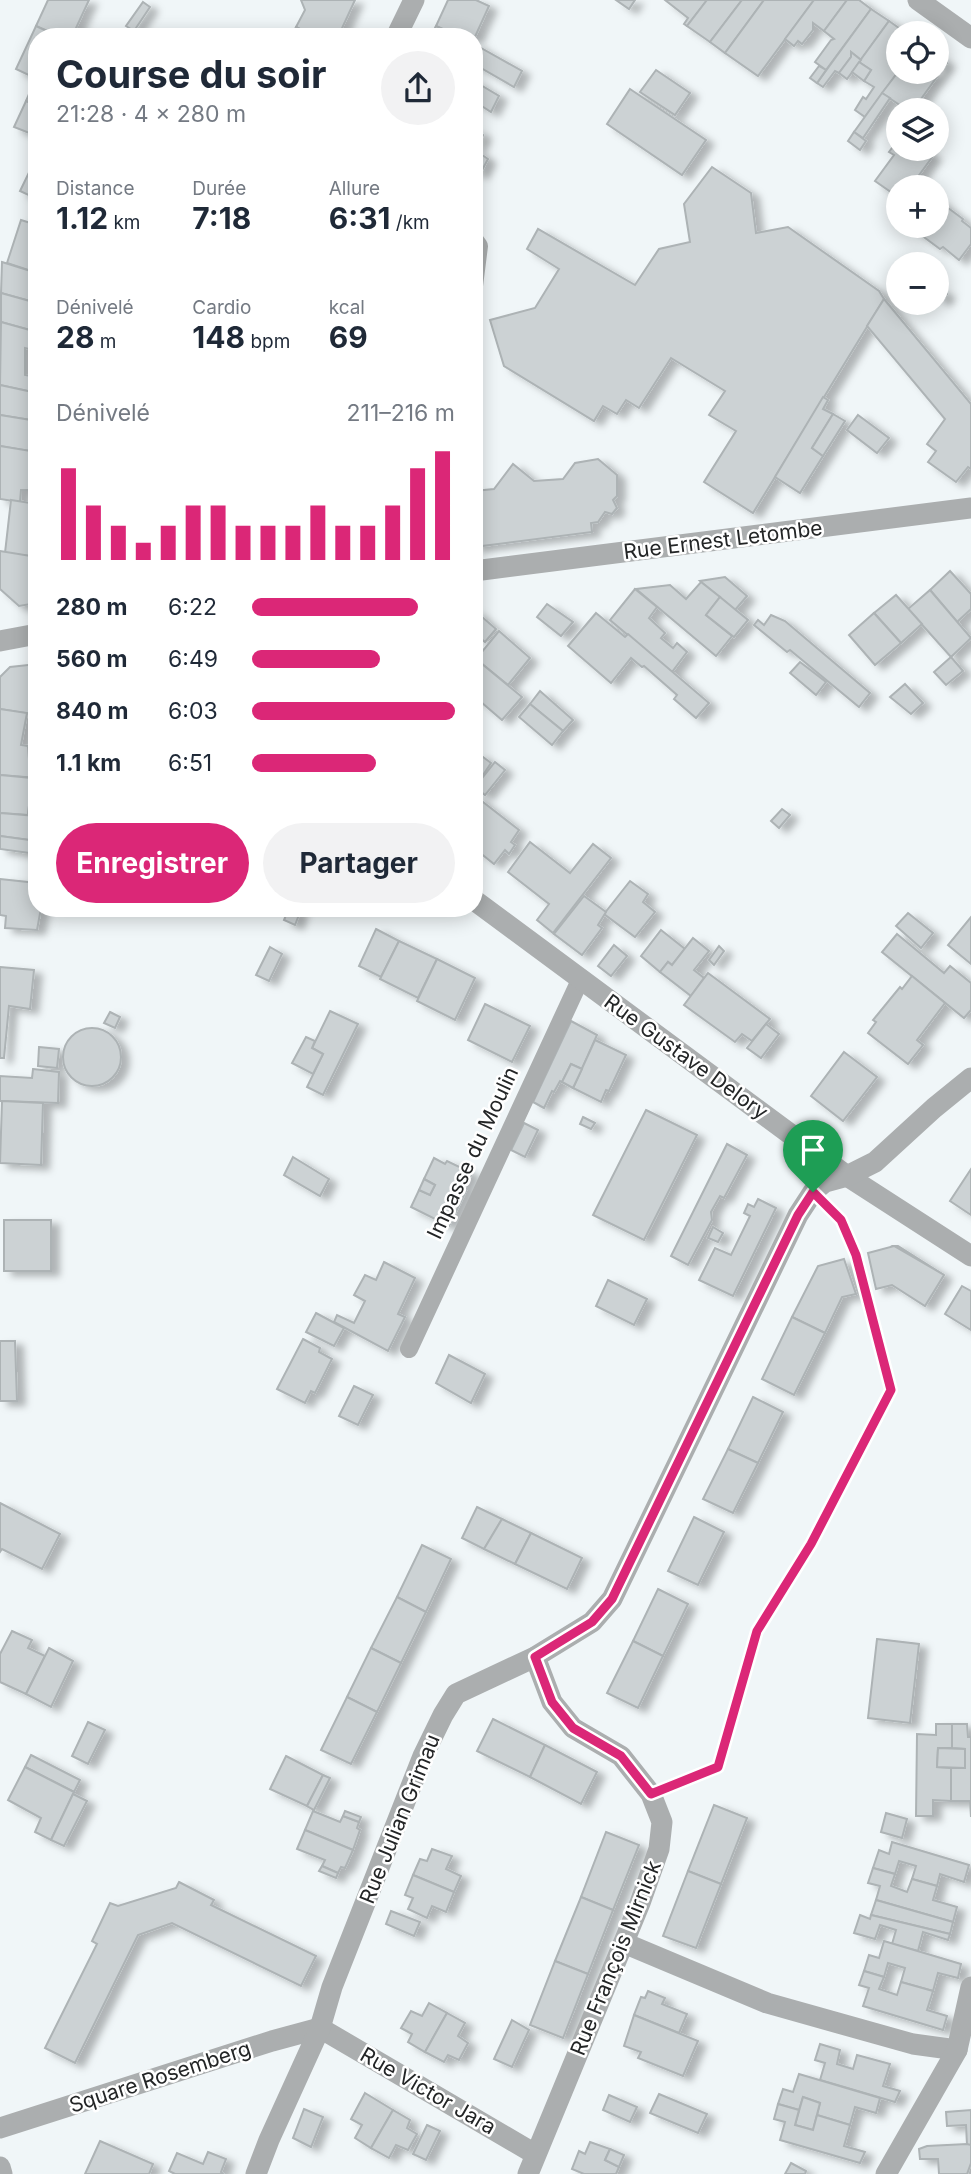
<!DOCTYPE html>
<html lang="fr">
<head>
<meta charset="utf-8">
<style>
  :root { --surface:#fff; --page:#f2f2f3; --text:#1f2937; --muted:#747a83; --accent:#db2777 }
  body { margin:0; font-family:Inter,sans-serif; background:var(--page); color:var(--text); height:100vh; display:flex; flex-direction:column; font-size:26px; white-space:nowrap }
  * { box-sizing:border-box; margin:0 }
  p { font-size:23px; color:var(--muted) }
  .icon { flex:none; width:38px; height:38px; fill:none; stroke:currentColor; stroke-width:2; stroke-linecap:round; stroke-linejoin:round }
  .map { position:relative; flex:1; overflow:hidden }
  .details { position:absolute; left:28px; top:28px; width:455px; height:889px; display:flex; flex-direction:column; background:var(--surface); border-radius:28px; box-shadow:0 4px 18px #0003 }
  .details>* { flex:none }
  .fabs { position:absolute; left:886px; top:21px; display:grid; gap:14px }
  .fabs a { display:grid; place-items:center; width:63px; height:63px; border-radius:50%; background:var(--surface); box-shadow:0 4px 18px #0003; font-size:35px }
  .pin { position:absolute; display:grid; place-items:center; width:60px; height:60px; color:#fff; margin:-72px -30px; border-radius:50% 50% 50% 0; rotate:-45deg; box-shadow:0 0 7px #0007 }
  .pin .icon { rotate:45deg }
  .round { display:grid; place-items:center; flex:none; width:74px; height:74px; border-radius:37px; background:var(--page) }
  .summary { display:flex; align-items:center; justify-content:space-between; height:119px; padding:0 28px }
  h1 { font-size:38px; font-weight:700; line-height:52px }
  .stats { display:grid; grid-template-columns:repeat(3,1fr); gap:10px; height:119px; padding:7px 28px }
  .stats div { display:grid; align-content:center }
  .stats b { font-size:30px; font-weight:700 }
  .stats small { font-size:19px; font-weight:400 }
  .stats p { font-size:19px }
  .chart { height:196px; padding:14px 28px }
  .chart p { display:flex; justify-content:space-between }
  .chart svg { width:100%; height:126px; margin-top:7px; stroke:var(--accent); stroke-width:6 }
  .action { display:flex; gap:14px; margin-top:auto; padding:14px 28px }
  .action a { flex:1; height:80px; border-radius:42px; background:var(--accent); color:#fff; font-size:28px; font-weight:700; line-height:80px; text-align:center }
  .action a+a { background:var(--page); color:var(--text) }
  ul { padding:0 28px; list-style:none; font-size:23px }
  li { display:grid; grid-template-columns:112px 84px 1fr; align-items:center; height:52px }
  li i { height:18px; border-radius:9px; background:var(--accent) }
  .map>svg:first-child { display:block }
  .building { fill:#ccd2d4; stroke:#adb3b5; stroke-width:2; filter:url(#shadow) }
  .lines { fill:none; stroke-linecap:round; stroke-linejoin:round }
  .path { stroke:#818586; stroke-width:4.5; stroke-dasharray:3.5 3.5; stroke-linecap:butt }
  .service { stroke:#abaeaf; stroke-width:18 }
  .minor { stroke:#abaeaf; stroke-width:21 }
  .route-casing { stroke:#fff; stroke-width:14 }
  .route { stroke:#db2777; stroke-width:9 }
  .labels { text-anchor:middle; stroke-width:5; stroke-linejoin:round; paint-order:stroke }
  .street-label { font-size:21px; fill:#232526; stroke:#fff }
</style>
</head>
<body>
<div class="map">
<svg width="971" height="2174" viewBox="0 0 971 2174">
  <defs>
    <filter id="shadow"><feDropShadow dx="8" dy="4.5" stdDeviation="3.5" flood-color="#0004"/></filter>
  </defs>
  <rect width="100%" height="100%" fill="#f0f6f8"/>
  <g class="building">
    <polygon points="48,0 89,0 76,28 93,37 60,37 36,26"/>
    <polygon points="301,0 355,0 338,37 315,37 296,27 305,10"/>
    <polygon points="448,0 476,0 489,6 474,39 474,37 460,37 436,26"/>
    <polygon points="616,0 635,0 629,9"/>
    <polygon points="665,0 707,0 687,26 684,24 688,18"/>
    <polygon points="707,0 742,0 710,42 687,26"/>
    <polygon points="742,0 764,0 725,53 710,42"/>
    <polygon points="764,0 814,0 758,76 725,53"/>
    <polygon points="814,0 847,0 824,31 813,23 813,30 802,44 798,41 794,46 785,39"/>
    <polygon points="847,0 859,0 871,9 826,70 815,62 831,40 834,39 824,31"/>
    <polygon points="143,2 150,7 134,31 126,26"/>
    <polygon points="871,9 889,21 861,60 851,52 851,57 839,73 835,71 823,87 817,83"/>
    <polygon points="889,21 906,33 898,33 898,72 865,117 855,110 863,97 866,99 874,87 864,81 871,70 859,62"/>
    <polygon points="36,26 60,37 37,37 37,79 16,69"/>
    <polygon points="436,26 460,37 430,37"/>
    <polygon points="296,27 315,37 291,37"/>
    <polygon points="474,44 522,71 514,87 474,64"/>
    <polygon points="851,52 861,60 847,79 839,73 851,57"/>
    <polygon points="936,55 947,63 913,110 907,110 882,93 898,72 936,72"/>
    <polygon points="859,62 871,70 864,81 852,72"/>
    <polygon points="819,66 826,70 817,83 810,78"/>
    <polygon points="656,70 690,93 675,115 640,92"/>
    <polygon points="36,78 37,79 37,106 26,101"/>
    <polygon points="474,81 499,96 491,112 474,101"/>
    <polygon points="630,89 706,140 682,175 607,124"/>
    <polygon points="882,93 890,98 863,138 854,132"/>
    <polygon points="26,101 37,106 37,136 14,127"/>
    <polygon points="474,129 483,135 475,150 474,150"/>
    <polygon points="854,132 866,141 860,150 848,141"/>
    <polygon points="898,140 898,149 924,149 933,156 914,182 920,187 898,187 898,197 875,181 894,155 889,152"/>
    <polygon points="475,150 488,159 480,174 474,171"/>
    <polygon points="37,156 37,199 20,191"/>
    <polygon points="712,167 751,193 756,233 788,227 879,291 884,299 753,513 704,482 736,431 709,415 725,391 671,358 639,408 626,400 617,414 603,406 594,421 504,366 490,320 535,308 559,269 527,249 538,229 635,285 659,249 690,242 684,204"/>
    <polygon points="936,199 963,219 962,221 971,228 971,244 959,260 943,247 940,249 909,226 936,226"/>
    <polygon points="21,220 37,225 37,273 7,263"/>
    <polygon points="2,262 37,273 37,303 1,293"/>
    <polygon points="937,288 947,294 942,301 936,297"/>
    <polygon points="1,293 37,303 37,332 1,322"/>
    <polygon points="884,299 971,404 971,469 968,467 956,482 928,462 936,451 927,444 945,419 867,326"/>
    <polygon points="1,322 37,332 37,351 25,348 25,375 37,377 37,393 0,385"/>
    <polygon points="0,385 37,393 37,421 0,415"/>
    <polygon points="823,397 828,400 823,409 833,414 812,448 823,456 800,493 775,477"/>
    <polygon points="833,414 845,421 823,456 812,448"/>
    <polygon points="0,415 37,421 35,452 0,446"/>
    <polygon points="858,415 889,438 877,453 847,430"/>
    <polygon points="0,446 37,452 37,484 30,484 30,490 21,490 20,502 0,499"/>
    <polygon points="598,459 617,475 617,496 613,500 617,508 612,514 605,512 598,522 591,523 592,532 474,547 474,491 494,489 513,464 534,481 563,479 575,463"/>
    <polygon points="11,500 37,504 37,557 5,553"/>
    <polygon points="0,551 37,557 37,603 19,606 0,589"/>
    <polygon points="950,571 971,594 971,609 957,622 930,590"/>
    <polygon points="725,577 747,596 735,610 700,581"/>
    <polygon points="701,582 720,597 706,615 732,636 716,656 636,589 670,585 686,599"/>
    <polygon points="635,589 657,607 649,618 665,633 661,638 673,648 677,643 687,652 672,672 610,620"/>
    <polygon points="930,590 971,638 951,657 908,609"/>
    <polygon points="896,595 922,624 901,643 874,613"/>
    <polygon points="720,597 748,620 734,637 706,615"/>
    <polygon points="547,604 573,622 561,636 537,617"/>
    <polygon points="474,610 496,629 485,642 474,633"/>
    <polygon points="596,613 625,637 628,634 709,703 696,718 674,699 677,695 644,666 642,667 631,658 611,683 568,646"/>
    <polygon points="874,613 901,643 875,665 849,635"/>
    <polygon points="771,615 785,621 870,693 859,707 790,650 787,652 754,625 758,620 764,625"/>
    <polygon points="499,631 530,658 508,685 476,659"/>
    <polygon points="951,657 963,671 946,685 934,672"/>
    <polygon points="476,659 522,697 502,720 474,696 474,661"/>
    <polygon points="800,662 826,682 816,695 790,673"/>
    <polygon points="37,664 37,691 31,714 0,709 0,677 10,667"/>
    <polygon points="905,684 923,703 911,714 890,697"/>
    <polygon points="540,691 573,720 563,731 530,704"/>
    <polygon points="530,704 563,731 552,745 519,717"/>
    <polygon points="0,709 27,713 21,745 28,746 29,759 37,759 37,778 0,775"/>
    <polygon points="479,754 491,763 475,787 474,760"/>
    <polygon points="495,762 505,770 485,795 475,787"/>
    <polygon points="0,775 32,778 28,815 0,813"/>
    <polygon points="32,778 37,778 37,816 28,815"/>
    <polygon points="474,795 519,830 511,842 515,845 509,854 505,850 494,864 474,848"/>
    <polygon points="782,809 790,815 779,828 771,821"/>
    <polygon points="0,813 37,816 37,841 0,836"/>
    <polygon points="0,836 37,841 37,854 0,849"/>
    <polygon points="530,842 570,873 593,844 611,858 553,933 537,920 549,904 508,872"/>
    <polygon points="0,879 37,883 37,908 41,908 37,930 5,928 6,916 0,915"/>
    <polygon points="630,881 648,894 643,902 655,912 635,937 604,914"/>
    <polygon points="584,896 606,912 598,925 602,928 582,955 554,934"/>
    <polygon points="289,908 296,908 295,910 300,912 295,925 284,920"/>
    <polygon points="908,913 933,933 921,948 896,926"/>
    <polygon points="971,917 971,964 948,945"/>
    <polygon points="376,929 399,941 381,977 359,966"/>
    <polygon points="661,930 685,949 672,965 668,962 660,972 641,956"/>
    <polygon points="897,934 944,973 950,966 971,983 971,1010 964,1018 882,952"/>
    <polygon points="693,938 709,951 694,970 704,978 691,996 660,972 668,962 672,965"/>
    <polygon points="399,941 437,959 418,998 380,979"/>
    <polygon points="614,945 627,956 611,976 598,966"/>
    <polygon points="719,946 724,951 714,965 709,960"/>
    <polygon points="270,947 282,954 269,981 256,975"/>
    <polygon points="437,959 475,978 455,1020 417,1001"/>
    <polygon points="0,967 34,970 30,1009 9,1006 4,1058 0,1058"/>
    <polygon points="708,973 770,1019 752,1041 742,1034 735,1042 684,1005"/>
    <polygon points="912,976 945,1003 917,1040 923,1045 908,1064 868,1033 876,1022 873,1020 900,987 902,989"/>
    <polygon points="485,1004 530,1026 512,1062 468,1040"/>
    <polygon points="330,1011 358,1024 323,1095 307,1087 323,1054 312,1048"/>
    <polygon points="110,1012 120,1017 115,1028 104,1023"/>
    <polygon points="571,1021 597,1035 582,1069 571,1064 562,1082 560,1081 554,1092 552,1091 544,1108 533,1102"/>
    <polygon points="766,1024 779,1034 761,1058 747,1048"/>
    <circle cx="92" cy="1057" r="29"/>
    <polygon points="306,1037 315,1041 312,1048 323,1054 313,1074 292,1063"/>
    <polygon points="595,1040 626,1055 609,1091 606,1090 601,1102 573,1088"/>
    <polygon points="39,1047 59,1049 57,1068 38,1066"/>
    <polygon points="844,1052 877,1077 843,1121 811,1096"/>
    <polygon points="571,1064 582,1069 573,1088 562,1082"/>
    <polygon points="33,1069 59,1072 58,1103 0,1101 0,1076 32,1078"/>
    <polygon points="2,1101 43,1103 41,1165 0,1163"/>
    <polygon points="646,1110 697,1135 644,1240 593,1215"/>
    <polygon points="583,1117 595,1123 591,1129 580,1124"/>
    <polygon points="524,1123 538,1130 525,1157 511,1150"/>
    <polygon points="727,1144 747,1155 724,1198 720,1196 711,1212 712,1220 688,1265 671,1256"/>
    <polygon points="293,1157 329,1179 320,1196 284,1175"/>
    <polygon points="434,1158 445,1164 447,1161 472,1173 464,1190 466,1191 449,1226 411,1207 419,1190 430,1195 435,1185 424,1179"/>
    <polygon points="971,1169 971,1215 950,1201"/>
    <polygon points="424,1179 435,1185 430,1195 419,1190"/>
    <polygon points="758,1199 776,1208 733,1296 699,1280 715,1248 731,1255 750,1216 744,1213 748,1204 754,1207"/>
    <rect x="4" y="1220" width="47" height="51"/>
    <polygon points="713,1227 723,1233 718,1242 708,1238"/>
    <polygon points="894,1246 898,1246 944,1275"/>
    <polygon points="894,1246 944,1275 925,1306 892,1285 876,1289 868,1253"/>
    <polygon points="844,1259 856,1294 842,1297 825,1333 792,1317 818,1266"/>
    <polygon points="384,1262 415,1278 398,1314 405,1317 388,1351 334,1322 337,1315 354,1323 365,1301 354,1295 365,1275 376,1280"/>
    <polygon points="608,1280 647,1299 634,1325 596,1306"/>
    <polygon points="962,1286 971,1291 971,1330 945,1314"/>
    <polygon points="316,1313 344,1328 334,1346 306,1332"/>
    <polygon points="792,1317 825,1333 794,1395 762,1379"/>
    <polygon points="303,1339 320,1348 319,1352 332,1359 315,1393 311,1391 305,1403 277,1389"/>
    <polygon points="0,1341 15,1341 17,1401 0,1401"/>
    <polygon points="449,1355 485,1374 471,1403 436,1383"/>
    <polygon points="354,1386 373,1395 358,1425 339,1416"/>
    <polygon points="753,1397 783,1412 758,1463 728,1449"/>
    <polygon points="728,1449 758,1463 733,1513 703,1499"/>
    <polygon points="0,1503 60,1534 42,1569 2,1549 0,1552"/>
    <polygon points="477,1507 502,1519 484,1549 462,1538"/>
    <polygon points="694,1517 724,1532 698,1585 668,1571"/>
    <polygon points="502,1519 531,1533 515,1564 484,1549"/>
    <polygon points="531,1533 582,1558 567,1589 515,1564"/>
    <polygon points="422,1545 451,1559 426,1612 397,1597"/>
    <polygon points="658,1589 688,1604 663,1656 633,1641"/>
    <polygon points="397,1597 426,1612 401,1663 371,1648"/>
    <polygon points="12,1631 32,1640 28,1648 45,1656 26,1694 0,1682 0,1654"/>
    <polygon points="877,1639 919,1644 910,1723 868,1718"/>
    <polygon points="633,1641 663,1656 638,1708 607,1693"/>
    <polygon points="49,1648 73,1661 51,1707 26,1694"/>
    <polygon points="371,1648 401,1663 377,1712 347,1697"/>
    <polygon points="347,1697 377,1712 351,1764 321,1750"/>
    <polygon points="493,1719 545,1745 530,1777 477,1751"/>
    <polygon points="88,1722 105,1730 88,1764 72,1756"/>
    <polygon points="936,1724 952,1724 952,1748 938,1748 937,1767 951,1768 951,1801 933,1800 933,1816 916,1816 917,1734 936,1735"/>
    <polygon points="952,1724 967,1724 968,1737 971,1737 971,1817 970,1801 951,1801 951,1768 965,1768 965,1749 952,1748"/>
    <polygon points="545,1745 597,1772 581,1804 530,1777"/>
    <polygon points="938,1748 965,1749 965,1768 937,1767"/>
    <polygon points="31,1755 80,1780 74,1792 25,1767"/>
    <polygon points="286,1756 323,1775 307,1806 270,1789"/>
    <polygon points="25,1767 74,1792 51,1840 35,1832 41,1818 8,1800"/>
    <polygon points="323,1775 330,1778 314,1810 307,1806"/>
    <polygon points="73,1794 87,1801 64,1846 51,1840"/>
    <polygon points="714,1805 747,1818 721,1884 688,1871"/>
    <polygon points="313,1811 340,1822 343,1816 359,1822 357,1828 360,1830 353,1850 305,1830"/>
    <polygon points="345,1811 361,1817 359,1822 343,1816"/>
    <polygon points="886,1813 907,1819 902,1838 881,1832"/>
    <polygon points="305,1830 353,1850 345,1868 341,1867 338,1873 322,1866 325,1860 297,1849"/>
    <polygon points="606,1832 639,1845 613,1910 581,1897"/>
    <polygon points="892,1842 969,1865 964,1882 940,1874 937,1886 912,1879 916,1866 899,1861 895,1874 873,1868 879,1850 889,1854"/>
    <polygon points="432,1849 452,1856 446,1869 461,1876 454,1892 413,1875 420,1859 427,1861"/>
    <polygon points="322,1866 338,1873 336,1878 319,1871"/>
    <polygon points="873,1868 895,1874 891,1886 907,1892 912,1879 937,1886 933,1900 957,1907 953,1922 876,1900 880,1886 868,1883"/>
    <polygon points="688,1871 721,1884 696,1948 663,1936"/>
    <polygon points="413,1875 454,1892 446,1912 432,1906 427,1918 408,1909 413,1898 405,1895"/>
    <polygon points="179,1882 214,1900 211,1905 316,1956 301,1986 172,1923 138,1935 75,2063 45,2048 97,1944 92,1941 110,1903 118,1906 176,1888"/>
    <polygon points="581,1897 613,1910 588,1974 555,1961"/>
    <polygon points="876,1900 953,1922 950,1934 871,1915"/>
    <polygon points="391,1911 420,1922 414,1936 386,1924"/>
    <polygon points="860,1915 870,1919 871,1915 950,1934 948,1940 923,1932 918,1951 892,1944 896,1930 880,1925 875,1939 854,1933"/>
    <polygon points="884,1941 961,1964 958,1978 938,1973 933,1991 901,1982 905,1968 888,1963 884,1977 864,1971 869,1955 879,1958"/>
    <polygon points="555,1961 588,1974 563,2038 530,2025"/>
    <polygon points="864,1971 884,1977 879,1989 897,1995 901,1982 933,1991 927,2010 947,2016 943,2030 863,2006 869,1988 859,1985"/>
    <polygon points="648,1991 665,1998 662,2004 687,2014 679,2033 634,2015 641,1997 645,1998"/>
    <polygon points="429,2003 447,2013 425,2052 408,2042 412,2034 401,2028 411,2011 422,2016"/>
    <polygon points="447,2013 465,2023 458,2036 468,2043 459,2060 448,2055 444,2062 425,2052"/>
    <polygon points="634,2015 698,2041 683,2076 638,2058 641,2052 624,2046"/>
    <polygon points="512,2020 529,2030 512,2067 494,2059"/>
    <polygon points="820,2044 840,2050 837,2064 853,2069 857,2055 890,2064 883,2086 900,2091 895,2102 820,2080 825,2063 815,2060"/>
    <polygon points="799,2074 880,2098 876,2113 855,2107 850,2125 817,2115 820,2103 803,2097 799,2110 778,2104 783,2089 793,2092"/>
    <polygon points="365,2093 393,2110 371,2148 355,2138 362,2125 351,2119"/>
    <polygon points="659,2094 707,2114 698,2133 650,2113"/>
    <polygon points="609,2095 637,2107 630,2122 603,2110"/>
    <polygon points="803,2097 820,2103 813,2130 795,2125"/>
    <polygon points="778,2104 799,2110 795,2125 813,2130 817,2115 850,2125 844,2146 865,2152 860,2163 780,2140 785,2122 774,2119"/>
    <polygon points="304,2109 323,2117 311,2147 293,2138"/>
    <polygon points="393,2110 410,2120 407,2128 417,2134 408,2150 396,2145 389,2158 371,2148"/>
    <polygon points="971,2110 971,2145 967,2145 966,2125 947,2126 946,2112"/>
    <polygon points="427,2125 440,2131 426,2160 413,2154"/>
    <polygon points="100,2141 153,2164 149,2174 85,2174"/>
    <polygon points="590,2142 610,2149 605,2160 619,2167 616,2174 584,2174 572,2169 579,2151 585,2154"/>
    <polygon points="967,2144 971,2145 971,2163 967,2174 939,2174 938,2159 920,2159 919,2149 927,2146"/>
    <polygon points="610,2149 624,2155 619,2167 605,2160"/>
    <polygon points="208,2152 226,2159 221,2172 223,2174 175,2174 169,2171 177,2153 203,2164"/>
    <polygon points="791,2163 806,2171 805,2174 785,2174"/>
  </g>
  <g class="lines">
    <path class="path" d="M675 1785 718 1767 757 1631 811 1544 891 1390C880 1348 861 1240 833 1212"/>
    <g class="service">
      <polyline points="474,239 479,246 474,286"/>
      <polyline points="409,1349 581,978"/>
    </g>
    <g class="minor">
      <polyline points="918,0 971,38"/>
      <polyline points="396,37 414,0"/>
      <polyline points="474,571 971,508"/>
      <polyline points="0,641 37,634"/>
      <polyline points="474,900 847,1176 971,1256"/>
      <polyline points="624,1943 767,2003 913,2044 957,2050"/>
      <polyline points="320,2028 535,2154"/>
      <polyline points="0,2128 272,2041 320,2028"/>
      <polyline points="0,2167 2,2174"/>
      <polyline points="256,2174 269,2140 320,2028 332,1987 423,1756 443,1715 456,1694 535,1657 592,1622 612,1599 798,1215 813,1192 825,1182 847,1176 875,1162 934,1108 971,1078"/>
      <polyline points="528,2174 640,1903 659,1849 662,1822 651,1794 621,1756 573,1728 552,1702 535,1657"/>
      <polyline points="886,2174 957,2050 971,1987"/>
    </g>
  </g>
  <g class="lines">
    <defs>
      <polygon id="route" points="813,1192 841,1220 856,1255 891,1390 811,1544 757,1631 718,1767 651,1794 621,1756 573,1728 552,1702 535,1657 592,1622 612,1599 798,1215"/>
    </defs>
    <use href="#route" class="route-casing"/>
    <use href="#route" class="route"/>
  </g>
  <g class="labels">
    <g class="street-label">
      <text transform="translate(723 540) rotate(-7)" y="7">Rue Ernest Letombe</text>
      <text transform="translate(686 1057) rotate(36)" y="7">Rue Gustave Delory</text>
      <text transform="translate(473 1153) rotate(-65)" y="7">Impasse du Moulin</text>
      <text transform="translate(400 1819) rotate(-68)" y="7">Rue Julian Grimau</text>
      <text transform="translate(616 1958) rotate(-68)" y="7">Rue François Mirnick</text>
      <text transform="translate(160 2077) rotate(-18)" y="7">Square Rosemberg</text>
      <text transform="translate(428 2091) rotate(30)" y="7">Rue Victor Jara</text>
    </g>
  </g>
</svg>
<div class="fabs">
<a><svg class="icon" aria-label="locate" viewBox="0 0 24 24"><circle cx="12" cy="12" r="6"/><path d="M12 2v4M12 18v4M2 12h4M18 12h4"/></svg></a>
<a><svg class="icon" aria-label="layers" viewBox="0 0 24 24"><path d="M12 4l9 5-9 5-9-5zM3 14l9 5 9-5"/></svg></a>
<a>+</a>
<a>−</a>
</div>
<div class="pin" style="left:813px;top:1192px;background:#1e9e55"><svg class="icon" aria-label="arrive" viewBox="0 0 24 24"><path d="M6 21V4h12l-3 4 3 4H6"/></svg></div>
<section class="details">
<div class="summary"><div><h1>Course du soir</h1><p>21:28 · 4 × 280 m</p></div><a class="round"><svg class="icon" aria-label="share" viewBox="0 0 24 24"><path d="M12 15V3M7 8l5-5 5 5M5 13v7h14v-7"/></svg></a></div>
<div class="stats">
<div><p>Distance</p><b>1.12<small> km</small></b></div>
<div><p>Durée</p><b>7:18</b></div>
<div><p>Allure</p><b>6:31<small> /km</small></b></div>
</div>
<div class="stats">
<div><p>Dénivelé</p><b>28<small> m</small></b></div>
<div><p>Cardio</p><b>148<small> bpm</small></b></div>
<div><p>kcal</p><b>69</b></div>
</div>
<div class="chart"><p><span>Dénivelé</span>211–216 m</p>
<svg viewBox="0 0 160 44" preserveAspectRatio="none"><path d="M5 44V12M15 44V25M25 44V32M35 44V38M45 44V32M55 44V25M65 44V25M75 44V32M85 44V32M95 44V32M105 44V25M115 44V32M125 44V32M135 44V25M145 44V12M155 44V6"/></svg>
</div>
<ul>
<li><b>280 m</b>6:22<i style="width:82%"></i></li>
<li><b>560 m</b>6:49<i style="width:63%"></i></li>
<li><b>840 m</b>6:03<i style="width:100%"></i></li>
<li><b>1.1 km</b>6:51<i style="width:61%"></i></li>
</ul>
<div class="action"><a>Enregistrer</a><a>Partager</a></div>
</section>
</div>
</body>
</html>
